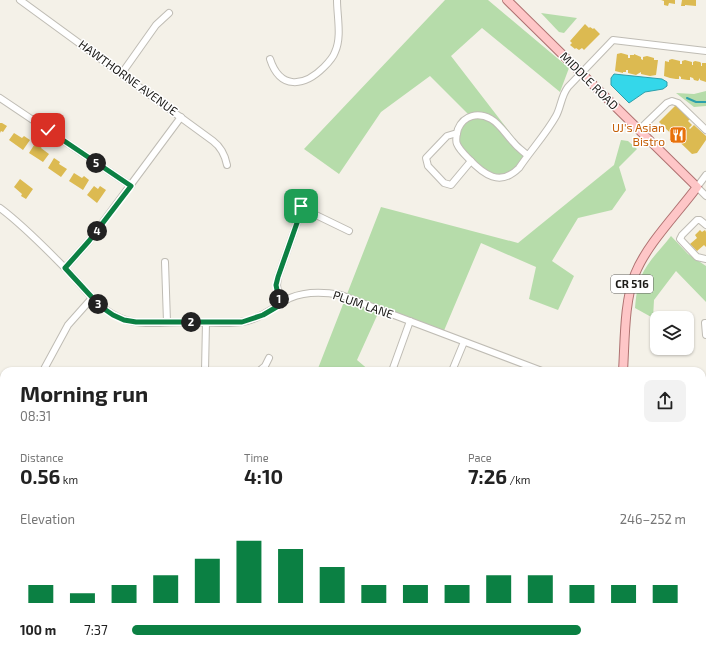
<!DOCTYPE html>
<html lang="en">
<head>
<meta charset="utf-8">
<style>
  :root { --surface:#fff; --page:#f2f2f2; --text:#222; --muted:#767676; --accent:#0b8043 }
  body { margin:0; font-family:"Exo 2",sans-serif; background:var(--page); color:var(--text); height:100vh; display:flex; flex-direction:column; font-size:15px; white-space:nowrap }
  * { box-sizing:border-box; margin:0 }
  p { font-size:13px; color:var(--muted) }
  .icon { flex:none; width:22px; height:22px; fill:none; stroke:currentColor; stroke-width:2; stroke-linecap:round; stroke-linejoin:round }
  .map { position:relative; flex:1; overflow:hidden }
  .sheet { position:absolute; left:0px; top:367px; width:706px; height:286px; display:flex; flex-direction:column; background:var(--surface); border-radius:12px 12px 0 0; box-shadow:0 1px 3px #0004 }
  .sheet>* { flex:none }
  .buttons { position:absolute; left:650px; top:311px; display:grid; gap:8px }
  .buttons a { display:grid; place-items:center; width:44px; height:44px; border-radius:8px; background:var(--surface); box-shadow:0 1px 3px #0004; font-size:20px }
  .pin { position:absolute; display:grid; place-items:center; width:34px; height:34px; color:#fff; margin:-17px; border-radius:8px; box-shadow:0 2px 6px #0006 }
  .km { position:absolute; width:20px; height:20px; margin:-10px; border-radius:50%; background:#222; color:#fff; font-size:11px; line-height:20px; text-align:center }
  .round { display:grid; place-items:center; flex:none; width:42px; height:42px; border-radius:8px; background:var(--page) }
  .overview { display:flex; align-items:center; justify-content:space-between; height:68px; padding:0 20px }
  h1 { font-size:22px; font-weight:700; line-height:30px }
  .metrics { display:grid; grid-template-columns:repeat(3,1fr); gap:6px; height:68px; padding:4px 20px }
  .metrics div { display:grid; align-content:center }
  .metrics b { font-size:20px; font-weight:700 }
  .metrics small { font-size:11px; font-weight:400 }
  .metrics p { font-size:11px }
  .chart { height:112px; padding:8px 20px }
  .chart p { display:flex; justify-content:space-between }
  .chart svg { width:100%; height:72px; margin-top:4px; stroke:var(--accent); stroke-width:6 }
  ul { padding:0 20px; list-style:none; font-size:13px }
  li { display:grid; grid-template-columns:64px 48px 1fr; align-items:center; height:30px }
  li i { height:10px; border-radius:5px; background:var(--accent) }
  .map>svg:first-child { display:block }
  .green { fill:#b6dcaa }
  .water { fill:#34d7ea; stroke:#2d9fab }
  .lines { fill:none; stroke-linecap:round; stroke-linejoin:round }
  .stream { stroke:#2d9fab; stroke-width:2 }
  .building { fill:#dcba51 }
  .minor-casing { stroke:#bfbcb4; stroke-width:8 }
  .major-casing { stroke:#af7271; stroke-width:10 }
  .minor { stroke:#fff; stroke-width:6 }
  .major { stroke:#fec6c7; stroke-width:8 }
  .route-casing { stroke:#fff; stroke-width:8 }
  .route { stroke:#0b8043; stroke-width:5 }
  .labels { text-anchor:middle; stroke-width:3; stroke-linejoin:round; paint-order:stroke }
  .shield { fill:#fff; stroke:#61605e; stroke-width:1 }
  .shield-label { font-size:11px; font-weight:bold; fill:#1d1c19 }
  .street-label { font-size:12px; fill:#1d1c19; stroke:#fff }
  .food-label { font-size:12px; fill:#c56008; stroke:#fff; text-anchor:end }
</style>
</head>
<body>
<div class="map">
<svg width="706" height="653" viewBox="0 0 706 653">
  <rect width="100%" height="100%" fill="#f4f1e8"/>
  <g class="green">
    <polygon points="445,0 488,0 569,68 560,92 482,28 451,56 525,152 520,168 497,177 478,166 457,141 468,114 430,76 381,112 339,174 304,149"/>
    <polygon points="541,13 577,18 564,33 559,32"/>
    <polygon points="706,91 706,106 694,107 676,93 694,94"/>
    <polygon points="621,140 628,141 637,149 619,167 626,190 612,210 578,218 552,261 574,276 558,310 529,299 536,267 481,243 443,333 380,309 357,360 370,371 317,371 381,207 518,243 614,165"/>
    <path d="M671 236 688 254 706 266V302L676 271 654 300 653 318 635 308C636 297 637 287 641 277 647 262 661 249 671 236Z"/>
    <polygon points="706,449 706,590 702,586 702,452"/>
    <polygon points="4,524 4,590 0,591 0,531"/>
    <polygon points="706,617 706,653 651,649 702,649 702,623"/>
    <polygon points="4,619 4,649 58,649 61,653 0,653 0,621"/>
    <polygon points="455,649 580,649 579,653 451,653"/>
    <polygon points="610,649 645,649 627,653 609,653"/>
  </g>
  <polygon class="water" points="614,74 662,79 667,82 667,86 663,89 645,92 629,103 611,85 611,78"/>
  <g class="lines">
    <polyline class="stream" points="687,98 696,102 706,102"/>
  </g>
  <g class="building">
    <polygon points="661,0 675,0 675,4 669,3 668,6 664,5 664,1"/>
    <polygon points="682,0 696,0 696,6 685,5 685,6 681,6"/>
    <polygon points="585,24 589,28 590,27 593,29 594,28 600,34 584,50 582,48 579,50 576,48 575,49 570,45 572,43 570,41"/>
    <polygon points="621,53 628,55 628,58 630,58 630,55 634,55 634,54 641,57 641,59 643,60 643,57 647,56 654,58 654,60 658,60 656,75 650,76 641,74 641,72 636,75 628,73 628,70 626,70 626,72 623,72 623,73 615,71 617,54"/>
    <polygon points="672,59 680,61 680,64 682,64 682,61 685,60 692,62 692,65 693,65 693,62 695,61 700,62 701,63 701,66 702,66 702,63 706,63 706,82 700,80 700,78 698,81 694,80 693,78 690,77 690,80 688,80 681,79 681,77 679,76 679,79 676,79 670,78 664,76 665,61 669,62 669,60"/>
    <polygon points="676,105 690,119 688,121 692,125 689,128 690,129 694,125 706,136 706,140 697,153 692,154 659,122"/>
    <polygon points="0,123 2,123 7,126 3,132 1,131 0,133"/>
    <polygon points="14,133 22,138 24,136 30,140 23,150 9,140"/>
    <polygon points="36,142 42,146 41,148 49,154 43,162 29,153"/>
    <polygon points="54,158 60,162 59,164 67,169 61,177 48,168"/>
    <polygon points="74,173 82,178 84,176 89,180 83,190 69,181"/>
    <polygon points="20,179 33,189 26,199 21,196 22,194 14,187"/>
    <polygon points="94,186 98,189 100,186 106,190 97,203 87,195"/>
    <polygon points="700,230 702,232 705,230 706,232 706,247 704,245 697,251 690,244 697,238 695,235"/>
  </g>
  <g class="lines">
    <defs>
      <g id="minor">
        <path d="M20 0 213 141C221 147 225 155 227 165"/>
        <path d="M270 59C280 90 304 87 324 67 329 62 333 58 335 52 342 37 337 16 337 0"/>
        <polyline points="122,73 156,25 169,13"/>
        <polyline points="0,98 131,186"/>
        <polyline points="639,130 667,103 672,101 678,103 706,130"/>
        <polyline points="457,133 447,136 426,158 428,166 444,183 451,185 471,161"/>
        <path d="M527 155C523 151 518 148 514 143 507 136 500 124 491 119 478 112 464 115 458 129 457 133 455 139 457 144 459 149 464 154 468 158 484 175 500 187 519 168 531 150 546 134 556 116 561 107 561 96 568 87L613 40 706 51"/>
        <polyline points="706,175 697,187 706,196"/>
        <path d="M0 208C23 225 44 247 65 268 83 286 98 310 123 319 143 326 166 322 187 322 206 322 228 325 247 321 264 317 276 305 290 298 306 291 325 292 341 295L542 371"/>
        <polyline points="706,225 700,220 697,220 682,235 680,239 697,257 706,259"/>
        <polyline points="165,262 167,322"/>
        <polyline points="65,268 89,241 181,117"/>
        <polyline points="280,305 277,285 278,277 298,220 297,212 301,206 305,207 316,215 349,231"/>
        <polyline points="705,323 706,335"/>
        <polyline points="43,371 68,325 92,298"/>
        <polyline points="155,371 165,371"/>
        <polyline points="205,371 206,322"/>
        <polyline points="259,371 265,366 269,358"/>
        <polyline points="392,371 410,321"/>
        <polyline points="452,371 464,342"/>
        <polyline points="0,425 4,423"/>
        <polyline points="702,431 706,435"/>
        <polyline points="264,649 266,653"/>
        <polyline points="125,653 127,649"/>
        <polyline points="145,653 148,649"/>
        <polyline points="225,653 227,649"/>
        <polyline points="331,653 332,649"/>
      </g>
      <g id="major">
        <path d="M507 0 697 187C677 214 647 244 635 274 624 302 625 341 623 371"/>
        <polyline points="594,653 594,649"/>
      </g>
    </defs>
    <use href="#minor" class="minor-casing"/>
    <use href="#major" class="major-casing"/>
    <use href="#minor" class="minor"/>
    <use href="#major" class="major"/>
  </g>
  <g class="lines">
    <defs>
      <polyline id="route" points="48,130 131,186 89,241 65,268 100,306 113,315 124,320 136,322 242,322 263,315 280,305 276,285 278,277 298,220 297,212 301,206"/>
    </defs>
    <use href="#route" class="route-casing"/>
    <use href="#route" class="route"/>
  </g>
  <defs>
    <symbol id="restaurant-square" viewBox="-11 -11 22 22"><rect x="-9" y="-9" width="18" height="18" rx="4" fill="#e8710a" stroke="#fff"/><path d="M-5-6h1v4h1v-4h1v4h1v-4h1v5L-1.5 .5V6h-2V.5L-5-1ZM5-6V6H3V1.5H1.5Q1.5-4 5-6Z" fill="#fff"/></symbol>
  </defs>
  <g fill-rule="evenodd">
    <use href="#restaurant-square" x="668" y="125" width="20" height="20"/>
  </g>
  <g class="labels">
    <rect class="shield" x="611" y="275" width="42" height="18" rx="3"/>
    <g class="shield-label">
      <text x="632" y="288">CR 516</text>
    </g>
    <g class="street-label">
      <text transform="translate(128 78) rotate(36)" y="4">HAWTHORNE AVENUE</text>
      <text transform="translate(589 81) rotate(45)" y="4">MIDDLE ROAD</text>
      <text transform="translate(363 305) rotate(19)" y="4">PLUM LANE</text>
    </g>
    <g class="food-label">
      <text x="665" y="132">UJ's Asian<tspan x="665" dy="14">Bistro</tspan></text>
    </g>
  </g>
</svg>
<div class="buttons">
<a><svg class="icon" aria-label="layers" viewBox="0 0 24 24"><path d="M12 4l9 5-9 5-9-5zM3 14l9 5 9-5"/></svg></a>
</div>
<div class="pin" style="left:301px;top:206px;background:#1e9e55"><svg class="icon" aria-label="arrive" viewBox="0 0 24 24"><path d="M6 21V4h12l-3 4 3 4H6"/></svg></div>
<div class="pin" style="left:48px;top:130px;background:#d93025"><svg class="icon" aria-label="check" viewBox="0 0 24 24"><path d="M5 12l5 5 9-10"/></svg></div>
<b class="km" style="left:279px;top:299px">1</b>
<b class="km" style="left:191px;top:322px">2</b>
<b class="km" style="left:98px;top:304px">3</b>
<b class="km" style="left:97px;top:231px">4</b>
<b class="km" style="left:96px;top:163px">5</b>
<section class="sheet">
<div class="overview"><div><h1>Morning run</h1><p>08:31</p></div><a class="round"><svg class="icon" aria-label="share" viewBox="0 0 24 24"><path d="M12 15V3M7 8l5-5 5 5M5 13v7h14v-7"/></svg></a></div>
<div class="metrics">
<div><p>Distance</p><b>0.56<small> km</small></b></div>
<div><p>Time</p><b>4:10</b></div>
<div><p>Pace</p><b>7:26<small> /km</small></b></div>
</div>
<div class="chart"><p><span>Elevation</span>246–252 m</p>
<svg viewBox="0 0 160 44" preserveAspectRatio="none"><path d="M5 44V33M15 44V38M25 44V33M35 44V27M45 44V17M55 44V6M65 44V11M75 44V22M85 44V33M95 44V33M105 44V33M115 44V27M125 44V27M135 44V33M145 44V33M155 44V33"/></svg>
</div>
<ul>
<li><b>100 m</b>7:37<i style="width:81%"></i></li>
</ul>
</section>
</div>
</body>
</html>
